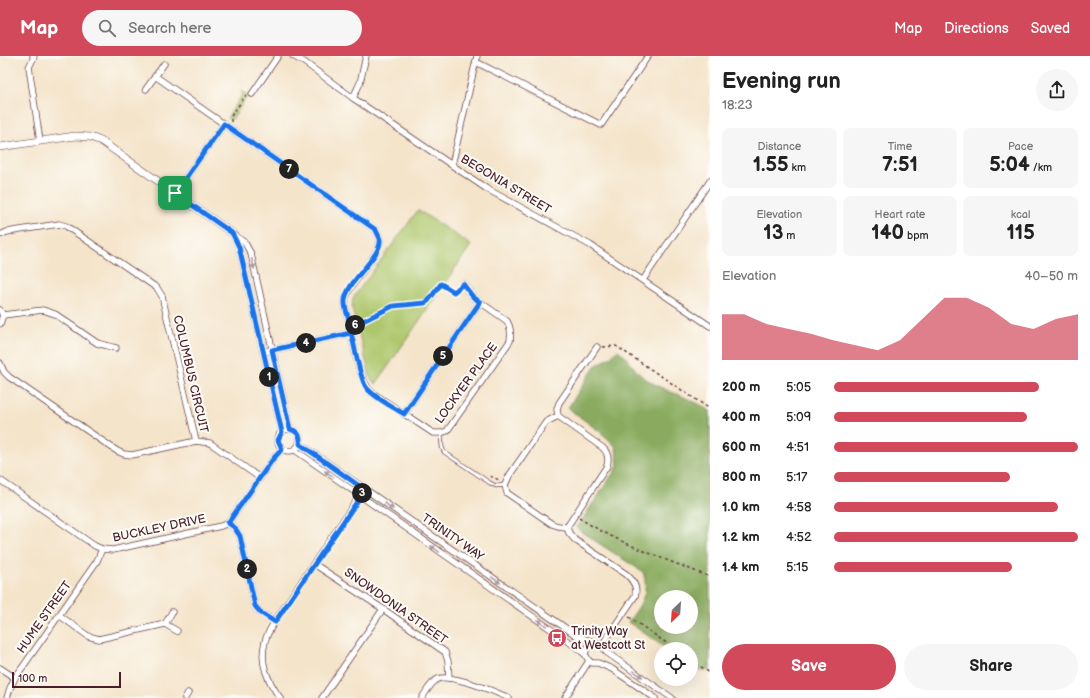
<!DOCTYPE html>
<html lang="en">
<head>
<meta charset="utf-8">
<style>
  :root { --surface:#fff; --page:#f6f6f6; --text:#222; --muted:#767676; --accent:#d1495b }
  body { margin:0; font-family:"Balsamiq Sans",sans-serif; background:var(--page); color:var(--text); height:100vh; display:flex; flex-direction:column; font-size:15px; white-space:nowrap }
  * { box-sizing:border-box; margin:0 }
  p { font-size:13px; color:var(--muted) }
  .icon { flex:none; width:22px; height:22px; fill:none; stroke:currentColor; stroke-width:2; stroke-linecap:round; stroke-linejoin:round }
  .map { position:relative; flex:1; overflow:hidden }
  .drawer { display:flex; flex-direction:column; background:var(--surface); width:380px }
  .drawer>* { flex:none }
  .needle { width:26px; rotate:205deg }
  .controls { position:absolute; left:654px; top:534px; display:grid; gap:8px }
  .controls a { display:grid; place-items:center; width:44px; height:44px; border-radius:50%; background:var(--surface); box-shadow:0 4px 16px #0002; font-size:20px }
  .scale { position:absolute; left:12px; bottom:10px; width:109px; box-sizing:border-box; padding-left:4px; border:2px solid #4a1f2b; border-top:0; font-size:11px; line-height:14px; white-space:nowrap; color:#4a1f2b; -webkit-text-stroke:3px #fdfcf7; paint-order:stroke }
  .pin { position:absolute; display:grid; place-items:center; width:34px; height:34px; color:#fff; margin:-17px; border-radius:8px; box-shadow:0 2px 6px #0006 }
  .km { position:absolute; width:20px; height:20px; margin:-10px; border-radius:50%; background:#222; color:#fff; font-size:11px; line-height:20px; text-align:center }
  .round { display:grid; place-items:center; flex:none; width:42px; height:42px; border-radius:21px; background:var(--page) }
  .headline { display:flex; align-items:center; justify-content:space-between; height:68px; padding:0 12px }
  h1 { font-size:22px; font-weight:700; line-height:30px }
  .metrics { display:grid; grid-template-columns:repeat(3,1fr); gap:6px; height:68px; padding:4px 12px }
  .metrics div { display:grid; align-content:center; border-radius:8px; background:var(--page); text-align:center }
  .metrics b { font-size:20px; font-weight:700 }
  .metrics small { font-size:11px; font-weight:400 }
  .metrics p { font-size:11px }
  .chart { height:112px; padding:8px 12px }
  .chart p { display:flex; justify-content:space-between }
  .chart svg { width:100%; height:72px; margin-top:4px; fill:var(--accent); opacity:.7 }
  .cta { display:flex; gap:8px; margin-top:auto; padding:8px 12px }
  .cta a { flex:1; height:46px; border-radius:24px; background:var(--accent); color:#fff; font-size:16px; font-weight:700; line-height:46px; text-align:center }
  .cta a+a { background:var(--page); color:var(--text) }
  ul { padding:0 12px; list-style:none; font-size:13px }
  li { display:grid; grid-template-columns:64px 48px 1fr; align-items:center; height:30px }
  li i { height:10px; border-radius:5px; background:var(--accent) }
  header { display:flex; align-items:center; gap:24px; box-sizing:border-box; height:56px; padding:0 20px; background:var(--accent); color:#fff }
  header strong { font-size:19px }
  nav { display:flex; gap:22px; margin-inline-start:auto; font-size:14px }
  .search { width:280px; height:36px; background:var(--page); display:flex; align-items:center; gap:10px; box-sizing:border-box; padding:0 14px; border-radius:22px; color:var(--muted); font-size:15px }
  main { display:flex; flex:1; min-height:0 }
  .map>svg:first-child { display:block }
  .green { fill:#adc66b; stroke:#7c724b }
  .forest { fill:#8aab5f; stroke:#6a6545; fill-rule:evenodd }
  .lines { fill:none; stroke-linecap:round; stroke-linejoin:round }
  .service-casing { stroke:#643d43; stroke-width:4.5 }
  .minor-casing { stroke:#643d43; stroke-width:7 }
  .tertiary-casing { stroke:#643d43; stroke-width:8 }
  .path { stroke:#643d43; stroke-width:1.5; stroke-dasharray:3 3; stroke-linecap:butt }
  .service { stroke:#fff; stroke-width:3 }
  .minor { stroke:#fff; stroke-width:5.5 }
  .tertiary { stroke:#fff; stroke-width:7 }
  .oneway { fill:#ae9aa0 }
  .route-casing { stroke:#fff; stroke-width:8 }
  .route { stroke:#1a73e8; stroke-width:5 }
  .labels { text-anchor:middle; stroke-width:4; stroke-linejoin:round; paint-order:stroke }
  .street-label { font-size:12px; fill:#4a1f2b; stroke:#fdfcf7 }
  .poi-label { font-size:12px; fill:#4a1f2b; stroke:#fdfcf7; text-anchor:start }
</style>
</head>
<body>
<header>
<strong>Map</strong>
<div class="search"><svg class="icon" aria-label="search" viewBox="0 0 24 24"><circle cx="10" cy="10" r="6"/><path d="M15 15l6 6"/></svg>Search here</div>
<nav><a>Map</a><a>Directions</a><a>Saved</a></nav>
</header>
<main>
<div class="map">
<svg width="710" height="642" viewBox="0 0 710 642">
  <rect width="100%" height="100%" fill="#fdfcf7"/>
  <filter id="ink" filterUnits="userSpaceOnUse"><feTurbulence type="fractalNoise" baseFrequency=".025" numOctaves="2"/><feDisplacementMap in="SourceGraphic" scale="8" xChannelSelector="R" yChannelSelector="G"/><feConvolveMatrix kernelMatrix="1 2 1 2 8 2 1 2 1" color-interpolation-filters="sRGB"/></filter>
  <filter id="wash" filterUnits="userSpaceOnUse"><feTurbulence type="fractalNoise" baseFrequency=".012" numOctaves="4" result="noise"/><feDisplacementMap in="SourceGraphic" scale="16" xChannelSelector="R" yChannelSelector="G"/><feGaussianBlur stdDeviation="0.9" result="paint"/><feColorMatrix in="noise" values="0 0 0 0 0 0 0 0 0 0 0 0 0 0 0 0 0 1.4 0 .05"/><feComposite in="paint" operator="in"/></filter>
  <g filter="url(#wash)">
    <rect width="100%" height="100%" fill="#f4e4ca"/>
    <g class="green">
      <polygon points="241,35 252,42 247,41 232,63 227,62 243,38"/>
      <polygon points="418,154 471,189 376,328 371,324 352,252 353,242"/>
    </g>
    <path class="forest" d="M618 294C628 301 633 313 643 321 663 336 690 340 710 355V614H698L691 610V593H667L628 566C640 550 650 537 643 516L580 475 577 471 618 410 616 391C602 375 584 365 568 352L595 310 609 302ZM661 541H691V571H661Z"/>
  </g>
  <g filter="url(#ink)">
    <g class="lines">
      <defs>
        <polyline id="service" points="441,377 442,391 444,396 490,427 496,430 505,429"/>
        <g id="minor">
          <polyline points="33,0 34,1 29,11 40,85"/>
          <polyline points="293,0 304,6 353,42 487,133 590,189 710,270"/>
          <polyline points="476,6 601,69 648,0"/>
          <path d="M155 20 376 174C377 177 379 180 380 183 382 197 351 225 346 241 342 253 352 265 351 277"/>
          <polyline points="146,33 164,8"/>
          <polyline points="252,38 278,0"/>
          <polyline points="353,42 360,27 366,0"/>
          <polyline points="452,109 477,0"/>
          <polyline points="175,137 224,68"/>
          <polyline points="232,177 245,187 251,198 290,373"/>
          <polyline points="0,179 7,176 59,168 66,170 157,232 162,240 196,385 132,399 124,398 117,395 9,321 4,316 0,307"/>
          <polyline points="233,179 239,191 282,376"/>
          <polyline points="643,224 710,125"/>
          <polyline points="0,254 3,259 0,268"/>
          <polyline points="3,259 43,254 55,258 97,287 116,292"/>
          <path d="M263 296 351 277C356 296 358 321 371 336L433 377H441L447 375 510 285C511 277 511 272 507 265L473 241 463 228"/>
          <polyline points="404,358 480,246"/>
          <polyline points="558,360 546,366 509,420 505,429 507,437 552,468 558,470 567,471"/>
          <circle cx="289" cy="384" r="11"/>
          <polyline points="196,385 210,387 260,422"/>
          <polyline points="300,388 577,580 602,589 606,596 672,642"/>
          <polyline points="295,394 572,588 585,598 589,605 592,607 598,607 612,613 655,642"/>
          <polyline points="0,424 95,490 102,493 113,494 221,470 228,467 273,403 282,393"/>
          <polyline points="228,467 234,471 240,480 255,550 261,557 275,565"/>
          <path d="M567 471 607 410C609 403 608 397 603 392L558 360 557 353 559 347 597 291"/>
          <path d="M567 471 569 477 575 484 626 518C633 524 638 531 635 540L602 589"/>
          <polyline points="314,508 383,553 445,596 448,605 449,622"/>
          <polyline points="172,556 165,568 177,575"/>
          <polyline points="59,559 88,580 99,583 165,568"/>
          <path d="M585 598C586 592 589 588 595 587"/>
          <polyline points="0,612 15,622"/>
          <polyline points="7,642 10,632 15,622 97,505 102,493"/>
          <polyline points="185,642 188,637"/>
          <path d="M280 642C268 625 259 607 265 586 266 579 271 572 275 565L361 438"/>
          <polyline points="322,642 383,553"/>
          <path d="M422 642C426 636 431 626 438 623 450 617 496 636 509 642"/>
          <polyline points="565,642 589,605"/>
        </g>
        <polyline id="tertiary" points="0,91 75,80 90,81 101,85 232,177"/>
      </defs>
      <use href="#service" class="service-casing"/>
      <use href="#minor" class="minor-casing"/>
      <use href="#tertiary" class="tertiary-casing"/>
      <g class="path">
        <polyline points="231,66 231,60 246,39"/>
        <polyline points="357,268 393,250 425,247 428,245 441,228 454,236 459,232"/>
        <polyline points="603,291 616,290 710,353"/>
        <polyline points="490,420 499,424"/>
        <path d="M579 462C620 488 665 503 710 521"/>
        <polyline points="629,561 675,593"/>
        <polyline points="691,604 710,617"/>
      </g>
      <use href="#service" class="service"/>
      <use href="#minor" class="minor"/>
      <use href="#tertiary" class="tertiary"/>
    </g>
    <defs><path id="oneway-solid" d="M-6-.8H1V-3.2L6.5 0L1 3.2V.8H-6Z"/></defs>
    <g class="oneway">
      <use href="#oneway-solid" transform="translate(253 208) rotate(77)"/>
      <use href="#oneway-solid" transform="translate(329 418) rotate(-145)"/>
      <use href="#oneway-solid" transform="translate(389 450) rotate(35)"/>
      <use href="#oneway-solid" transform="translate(435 493) rotate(-145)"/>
      <use href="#oneway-solid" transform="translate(496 524) rotate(35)"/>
      <use href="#oneway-solid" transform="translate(542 567) rotate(-145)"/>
      <use href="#oneway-solid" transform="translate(638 618) rotate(34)"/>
    </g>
  </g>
  <g class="lines" filter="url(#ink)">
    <defs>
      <path id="route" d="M224 68 376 174C377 177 379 180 380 183 383 199 347 225 345 244 344 253 349 262 351 271L393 250 425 247 428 245 441 228 454 236 463 228 473 241 480 246 404 358C393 351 373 341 366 331 359 320 355 290 351 277L272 294 290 373C298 375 301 380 300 388L365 434 275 566 261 557 255 550 240 480 234 471 228 467 273 403 282 393 278 384 282 376 239 191 232 177 175 137Z"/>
    </defs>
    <use href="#route" class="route-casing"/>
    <use href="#route" class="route"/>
  </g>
  <defs>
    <symbol id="bus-disc" viewBox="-11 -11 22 22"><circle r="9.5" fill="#d1495b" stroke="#fdfcf7"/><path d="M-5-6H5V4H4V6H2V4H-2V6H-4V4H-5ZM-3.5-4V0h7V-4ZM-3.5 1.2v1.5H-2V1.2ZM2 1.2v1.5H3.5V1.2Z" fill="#fff"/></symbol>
  </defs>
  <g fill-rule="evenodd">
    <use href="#bus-disc" x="546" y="571" width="22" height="22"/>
  </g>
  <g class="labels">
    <g class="street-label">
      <text transform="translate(506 128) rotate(31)" y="4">BEGONIA STREET</text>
      <text transform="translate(191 318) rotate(77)" y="4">COLUMBUS CIRCUIT</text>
      <text transform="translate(466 327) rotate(-54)" y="4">LOCKYER PLACE</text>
      <text transform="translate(159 472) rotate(-12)" y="4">BUCKLEY DRIVE</text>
      <text transform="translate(453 481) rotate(35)" y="4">TRINITY WAY</text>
      <text transform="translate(396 550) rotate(35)" y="4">SNOWDONIA STREET</text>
      <text transform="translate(44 561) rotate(-55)" y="4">HUME STREET</text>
    </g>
    <g class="poi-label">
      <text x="571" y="579">Trinity Way<tspan x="571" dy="14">at Westcott St</tspan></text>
    </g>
  </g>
</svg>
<div class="controls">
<a><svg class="needle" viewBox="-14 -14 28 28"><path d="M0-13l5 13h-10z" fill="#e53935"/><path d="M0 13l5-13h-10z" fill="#767676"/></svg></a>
<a><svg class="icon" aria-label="locate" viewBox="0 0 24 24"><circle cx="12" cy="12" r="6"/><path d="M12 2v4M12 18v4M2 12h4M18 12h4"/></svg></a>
</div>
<div class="scale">100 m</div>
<div class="pin" style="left:175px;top:137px;background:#1e9e55"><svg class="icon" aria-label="arrive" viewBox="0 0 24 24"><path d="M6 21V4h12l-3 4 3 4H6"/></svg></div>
<b class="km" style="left:269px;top:321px">1</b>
<b class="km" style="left:247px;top:513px">2</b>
<b class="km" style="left:362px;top:437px">3</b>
<b class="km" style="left:306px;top:287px">4</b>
<b class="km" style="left:443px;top:300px">5</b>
<b class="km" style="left:355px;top:269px">6</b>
<b class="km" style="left:289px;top:113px">7</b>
</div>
<section class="drawer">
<div class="headline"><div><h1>Evening run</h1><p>18:23</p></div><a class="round"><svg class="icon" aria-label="share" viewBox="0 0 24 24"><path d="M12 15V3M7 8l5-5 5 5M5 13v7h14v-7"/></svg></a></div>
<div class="metrics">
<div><p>Distance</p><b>1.55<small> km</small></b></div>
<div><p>Time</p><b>7:51</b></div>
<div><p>Pace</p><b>5:04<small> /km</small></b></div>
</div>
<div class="metrics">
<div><p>Elevation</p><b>13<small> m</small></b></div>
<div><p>Heart rate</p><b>140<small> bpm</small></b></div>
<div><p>kcal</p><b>115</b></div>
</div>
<div class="chart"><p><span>Elevation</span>40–50 m</p>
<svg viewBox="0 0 160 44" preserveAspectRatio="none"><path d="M0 44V16L10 16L20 22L30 25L40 28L50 32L60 35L70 38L80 32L90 19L100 6L110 6L120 12L130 22L140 25L150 19L160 16V44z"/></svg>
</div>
<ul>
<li><b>200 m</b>5:05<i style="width:84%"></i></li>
<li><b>400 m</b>5:09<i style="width:79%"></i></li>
<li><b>600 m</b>4:51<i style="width:100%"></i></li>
<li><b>800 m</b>5:17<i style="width:72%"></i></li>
<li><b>1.0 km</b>4:58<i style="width:92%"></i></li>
<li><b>1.2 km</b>4:52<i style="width:100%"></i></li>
<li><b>1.4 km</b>5:15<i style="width:73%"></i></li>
</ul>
<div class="cta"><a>Save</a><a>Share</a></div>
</section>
</main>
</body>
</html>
